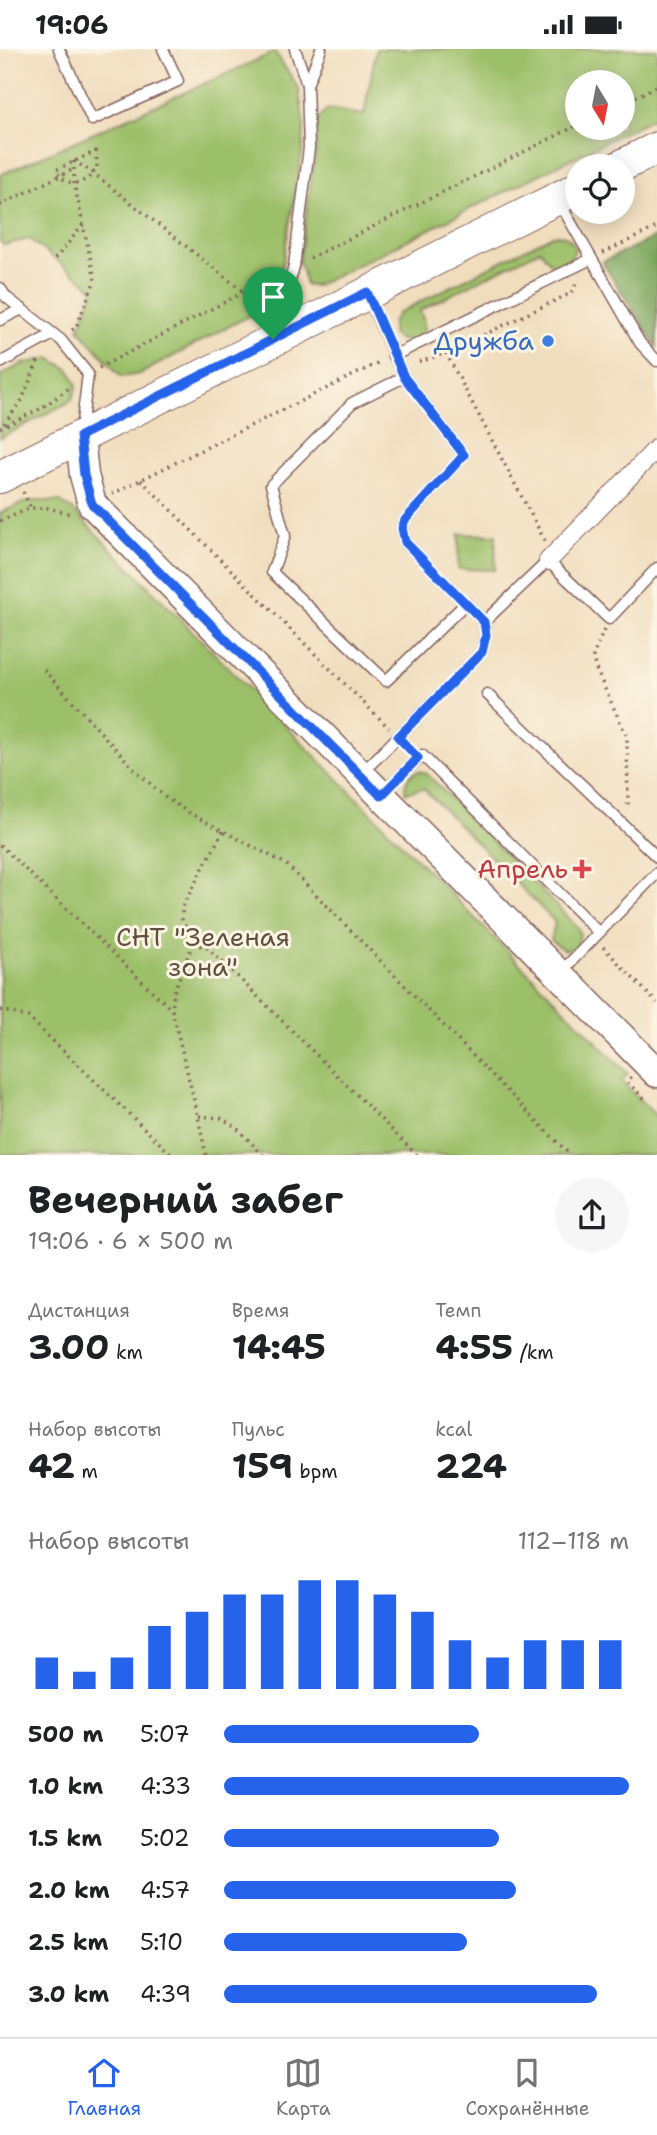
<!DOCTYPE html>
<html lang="ru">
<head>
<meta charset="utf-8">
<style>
  :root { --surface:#fff; --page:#f6f6f6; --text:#202124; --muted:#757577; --line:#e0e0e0; --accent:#2563eb }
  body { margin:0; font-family:"Shantell Sans",sans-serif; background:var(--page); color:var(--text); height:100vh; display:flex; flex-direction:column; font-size:26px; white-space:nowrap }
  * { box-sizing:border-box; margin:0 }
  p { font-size:23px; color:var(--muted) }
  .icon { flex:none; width:38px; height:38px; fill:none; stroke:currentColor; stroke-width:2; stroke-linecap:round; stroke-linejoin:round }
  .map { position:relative; height:1106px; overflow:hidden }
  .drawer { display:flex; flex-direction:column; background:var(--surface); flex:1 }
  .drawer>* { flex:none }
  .needle { width:46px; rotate:170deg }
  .fabs { position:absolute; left:565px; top:21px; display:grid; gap:14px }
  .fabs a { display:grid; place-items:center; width:70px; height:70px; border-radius:50%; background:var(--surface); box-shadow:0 4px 18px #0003; font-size:35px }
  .pin { position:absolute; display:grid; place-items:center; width:60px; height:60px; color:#fff; margin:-72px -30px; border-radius:50% 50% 50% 0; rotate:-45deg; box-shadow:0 0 7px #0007 }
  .pin .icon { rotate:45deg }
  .round { display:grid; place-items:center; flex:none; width:74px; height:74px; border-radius:37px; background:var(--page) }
  .headline { display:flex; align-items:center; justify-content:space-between; height:119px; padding:0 28px }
  h1 { font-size:38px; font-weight:700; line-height:52px }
  .stats { display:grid; grid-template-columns:repeat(3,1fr); gap:10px; height:119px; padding:7px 28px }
  .stats div { display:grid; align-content:center }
  .stats b { font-size:35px; font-weight:700 }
  .stats small { font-size:19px; font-weight:400 }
  .stats p { font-size:19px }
  .chart { height:196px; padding:14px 28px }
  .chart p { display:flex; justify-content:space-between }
  .chart svg { width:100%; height:126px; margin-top:7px; stroke:var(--accent); stroke-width:6 }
  ul { padding:0 28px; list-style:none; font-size:23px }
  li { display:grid; grid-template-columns:112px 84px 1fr; align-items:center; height:52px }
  li i { height:18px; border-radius:9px; background:var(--accent) }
  .status { display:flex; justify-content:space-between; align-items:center; height:49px; padding:0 35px; background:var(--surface); direction:ltr }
  .status svg { height:19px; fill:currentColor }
  .tabs { display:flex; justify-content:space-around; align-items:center; height:98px; border-top:2px solid var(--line); background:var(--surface); font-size:19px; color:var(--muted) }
  .tabs a { display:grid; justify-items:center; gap:4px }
  .tabs .active { color:var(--accent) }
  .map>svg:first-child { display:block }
  .green { fill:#9cbf69; stroke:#736f4a; stroke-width:2; fill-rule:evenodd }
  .forest { fill:#7da65d; stroke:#646244; stroke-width:2 }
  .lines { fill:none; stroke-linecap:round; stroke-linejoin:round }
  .service-casing { stroke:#84625e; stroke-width:13 }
  .pedestrian-casing { stroke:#84625e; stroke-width:20 }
  .tertiary-casing { stroke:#84625e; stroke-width:31 }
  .secondary-casing { stroke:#84625e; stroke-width:34 }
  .path { stroke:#84625e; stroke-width:3.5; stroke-dasharray:2 5; stroke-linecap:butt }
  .service { stroke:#fff; stroke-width:10 }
  .pedestrian { stroke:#fff; stroke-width:18 }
  .tertiary { stroke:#fff; stroke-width:28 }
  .secondary { stroke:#fff; stroke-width:32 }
  .route-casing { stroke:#fff; stroke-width:14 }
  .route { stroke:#2563eb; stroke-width:9 }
  .shop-dot { fill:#3f7fe0; stroke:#fcf5e5; stroke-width:2.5 }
  .health-dot { fill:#e0444e; stroke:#fcf5e5; stroke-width:2.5 }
  .labels { text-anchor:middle; stroke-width:6; stroke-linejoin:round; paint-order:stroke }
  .shop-label { font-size:26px; fill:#366cbe; stroke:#fcf5e5; text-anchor:end }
  .health-label { font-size:26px; fill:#be3a42; stroke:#fcf5e5; text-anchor:end }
  .park-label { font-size:26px; fill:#634f3e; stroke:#fcf5e5 }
</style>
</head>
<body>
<div class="status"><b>19:06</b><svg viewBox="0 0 49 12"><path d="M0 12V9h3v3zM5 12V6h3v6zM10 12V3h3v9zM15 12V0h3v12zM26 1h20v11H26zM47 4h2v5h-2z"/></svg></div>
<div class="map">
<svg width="657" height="1106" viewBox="0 0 657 1106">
  <rect width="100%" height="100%" fill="#fcf5e5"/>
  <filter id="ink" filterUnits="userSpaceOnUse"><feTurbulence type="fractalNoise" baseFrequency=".0143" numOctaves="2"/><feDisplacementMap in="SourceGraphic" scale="14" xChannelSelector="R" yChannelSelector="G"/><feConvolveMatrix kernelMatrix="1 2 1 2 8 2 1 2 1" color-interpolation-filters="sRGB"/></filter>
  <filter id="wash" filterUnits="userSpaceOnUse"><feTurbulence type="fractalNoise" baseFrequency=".00686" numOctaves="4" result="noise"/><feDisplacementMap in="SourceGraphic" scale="28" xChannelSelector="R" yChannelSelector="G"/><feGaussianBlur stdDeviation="1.57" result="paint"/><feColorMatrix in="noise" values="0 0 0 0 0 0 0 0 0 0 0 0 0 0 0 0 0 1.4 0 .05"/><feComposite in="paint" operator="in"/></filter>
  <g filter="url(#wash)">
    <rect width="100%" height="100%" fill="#f0ddbd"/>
    <g class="green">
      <path d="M376 0H657V67L315 237 306 236 299 212 316 101V76L319 69 328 60 364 66ZM578 33H623V79H578Z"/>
      <polygon points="275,3 299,40 304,78 303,99 279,235 269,256 140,325 121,328 79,280 94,240 29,190 4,196 0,193 0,126"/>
      <path d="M553 186C563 185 571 188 575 198 573 212 564 217 551 215L540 201 420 261C425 274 428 283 414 292L400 291 392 285V274L398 264Z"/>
      <polygon points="49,309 69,320 77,336 71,352 0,389 0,327 22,315"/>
      <polygon points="33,452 59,452 74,462 628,1025 621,1032 657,1068 657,1106 0,1106 0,464 23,454"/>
      <polygon points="459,485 496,486 495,521 458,520"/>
      <path d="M419 722 426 724 578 879 580 885 577 898C565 905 560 899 551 891L555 873 423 739 405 744C405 733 407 725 419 722Z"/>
    </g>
    <polygon class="forest" points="657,187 657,298 602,213"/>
  </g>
  <g filter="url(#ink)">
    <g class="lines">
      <defs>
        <g id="service">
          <polyline points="59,0 92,71 178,32 163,0"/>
          <polyline points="295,0 307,36 321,0"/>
          <polyline points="558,151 640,294 657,312"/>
          <polyline points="0,239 6,248 61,291 88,325 81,381"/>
          <polyline points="368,247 404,328 464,406 405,471 402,479 405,493 484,573"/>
          <polyline points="0,271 22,260"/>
          <polyline points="275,285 294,217 309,99 307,36"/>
          <polyline points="393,307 591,210"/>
          <polyline points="0,314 53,285"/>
          <polyline points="404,328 352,354 271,436 285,487 272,523 386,632 466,554"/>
          <polyline points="487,645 657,808"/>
          <polyline points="362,724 482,603 486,586 484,573 548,512 609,570 657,519"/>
          <polyline points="381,746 422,706 599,884"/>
          <polyline points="559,925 657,824"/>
        </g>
        <polyline id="pedestrian" points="548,512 657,399"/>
        <polyline id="tertiary" points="80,387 84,426 92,455 657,1024"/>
        <g id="secondary">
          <polyline points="621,117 657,99"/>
          <polyline points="0,428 578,139"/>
        </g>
      </defs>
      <use href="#service" class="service-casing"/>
      <use href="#pedestrian" class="pedestrian-casing"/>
      <use href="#tertiary" class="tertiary-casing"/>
      <use href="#secondary" class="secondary-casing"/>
      <g class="path">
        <polyline points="623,54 657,37"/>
        <path d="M96 102 97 119C86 136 67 141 56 121Z"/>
        <polyline points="74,112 93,124 244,243 264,257"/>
        <polyline points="0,156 74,120"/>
        <polyline points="603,204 657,178"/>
        <polyline points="310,209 578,76"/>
        <polyline points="55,210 83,176"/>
        <polyline points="72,281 76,278 95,231 74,134 74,112"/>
        <polyline points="446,304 545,492"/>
        <polyline points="419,312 423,312 446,304 571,244 576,235"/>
        <polyline points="99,319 278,225"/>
        <polyline points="4,375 22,351 38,312"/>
        <polyline points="0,379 42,359 72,337"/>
        <polyline points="141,431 389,679"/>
        <polyline points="23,443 31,459"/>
        <polyline points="112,445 382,312"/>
        <polyline points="0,472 31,459 48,459 71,465"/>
        <polyline points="604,581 593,607 595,618 627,688 628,760"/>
        <polyline points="44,621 134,720 165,748 191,765 286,815 570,1106"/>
        <polyline points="0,796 172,961"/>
        <polyline points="193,894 207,899 230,920 417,1106"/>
        <polyline points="603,898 657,954"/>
        <polyline points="0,961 28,968 172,1106"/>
        <polyline points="631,1028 627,1033 646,1051"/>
        <polyline points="199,1067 221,1069 236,1078 263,1106"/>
        <polyline points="206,1106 198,1067 172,961 174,942 193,894 182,871 182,858 223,782"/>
      </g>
      <use href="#service" class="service"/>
      <use href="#pedestrian" class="pedestrian"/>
      <use href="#tertiary" class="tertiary"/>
      <use href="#secondary" class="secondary"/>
    </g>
  </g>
  <g class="lines" filter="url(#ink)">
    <defs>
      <polygon id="route" points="367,243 404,328 464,406 405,471 402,479 405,493 484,573 486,586 482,603 398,688 418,709 381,747 92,455 84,426 80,387"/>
    </defs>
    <use href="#route" class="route-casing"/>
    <use href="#route" class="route"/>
  </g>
  <circle class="shop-dot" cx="548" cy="292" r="7"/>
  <path class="health-dot" d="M578.5 809.5h7v7h7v7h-7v7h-7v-7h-7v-7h7z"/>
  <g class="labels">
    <g class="shop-label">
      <text x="534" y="301">Дружба</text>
    </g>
    <g class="health-label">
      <text x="568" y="829">Апрель</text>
    </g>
    <g class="park-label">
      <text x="203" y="897">СНТ "Зеленая<tspan x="203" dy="30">зона"</tspan></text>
    </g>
  </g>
</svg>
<div class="fabs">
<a><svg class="needle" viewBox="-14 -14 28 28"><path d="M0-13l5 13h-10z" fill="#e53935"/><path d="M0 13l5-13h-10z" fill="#757577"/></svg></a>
<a><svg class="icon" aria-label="locate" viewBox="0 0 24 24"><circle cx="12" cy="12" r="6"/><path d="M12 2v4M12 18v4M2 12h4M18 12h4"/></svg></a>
</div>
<div class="pin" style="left:273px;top:290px;background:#1e9e55"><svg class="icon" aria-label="arrive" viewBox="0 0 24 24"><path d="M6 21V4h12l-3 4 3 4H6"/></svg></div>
</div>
<section class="drawer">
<div class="headline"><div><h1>Вечерний забег</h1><p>19:06 · 6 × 500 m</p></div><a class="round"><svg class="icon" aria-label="share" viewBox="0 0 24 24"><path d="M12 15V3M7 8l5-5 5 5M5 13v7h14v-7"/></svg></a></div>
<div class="stats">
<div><p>Дистанция</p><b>3.00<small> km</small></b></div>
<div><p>Время</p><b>14:45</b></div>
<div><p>Темп</p><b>4:55<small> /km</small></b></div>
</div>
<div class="stats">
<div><p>Набор высоты</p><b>42<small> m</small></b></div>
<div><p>Пульс</p><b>159<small> bpm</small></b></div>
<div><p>kcal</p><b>224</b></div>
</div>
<div class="chart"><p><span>Набор высоты</span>112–118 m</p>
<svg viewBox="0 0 160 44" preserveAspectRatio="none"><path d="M5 44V33M15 44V38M25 44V33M35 44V22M45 44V17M55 44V11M65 44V11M75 44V6M85 44V6M95 44V11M105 44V17M115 44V27M125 44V33M135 44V27M145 44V27M155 44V27"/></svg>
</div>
<ul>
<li><b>500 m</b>5:07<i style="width:63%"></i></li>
<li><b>1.0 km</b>4:33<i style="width:100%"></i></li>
<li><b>1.5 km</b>5:02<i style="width:68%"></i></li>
<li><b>2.0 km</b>4:57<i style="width:72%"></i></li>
<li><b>2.5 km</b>5:10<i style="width:60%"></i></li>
<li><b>3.0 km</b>4:39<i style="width:92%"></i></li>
</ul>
</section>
<nav class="tabs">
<a class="active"><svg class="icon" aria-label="home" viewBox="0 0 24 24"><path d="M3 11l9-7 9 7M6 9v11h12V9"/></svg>Главная</a>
<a><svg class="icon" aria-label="map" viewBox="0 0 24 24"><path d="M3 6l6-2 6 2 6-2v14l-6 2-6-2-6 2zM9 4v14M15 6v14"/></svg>Карта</a>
<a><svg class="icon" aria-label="saved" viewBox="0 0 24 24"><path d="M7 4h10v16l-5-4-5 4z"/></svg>Сохранённые</a>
</nav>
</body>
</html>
